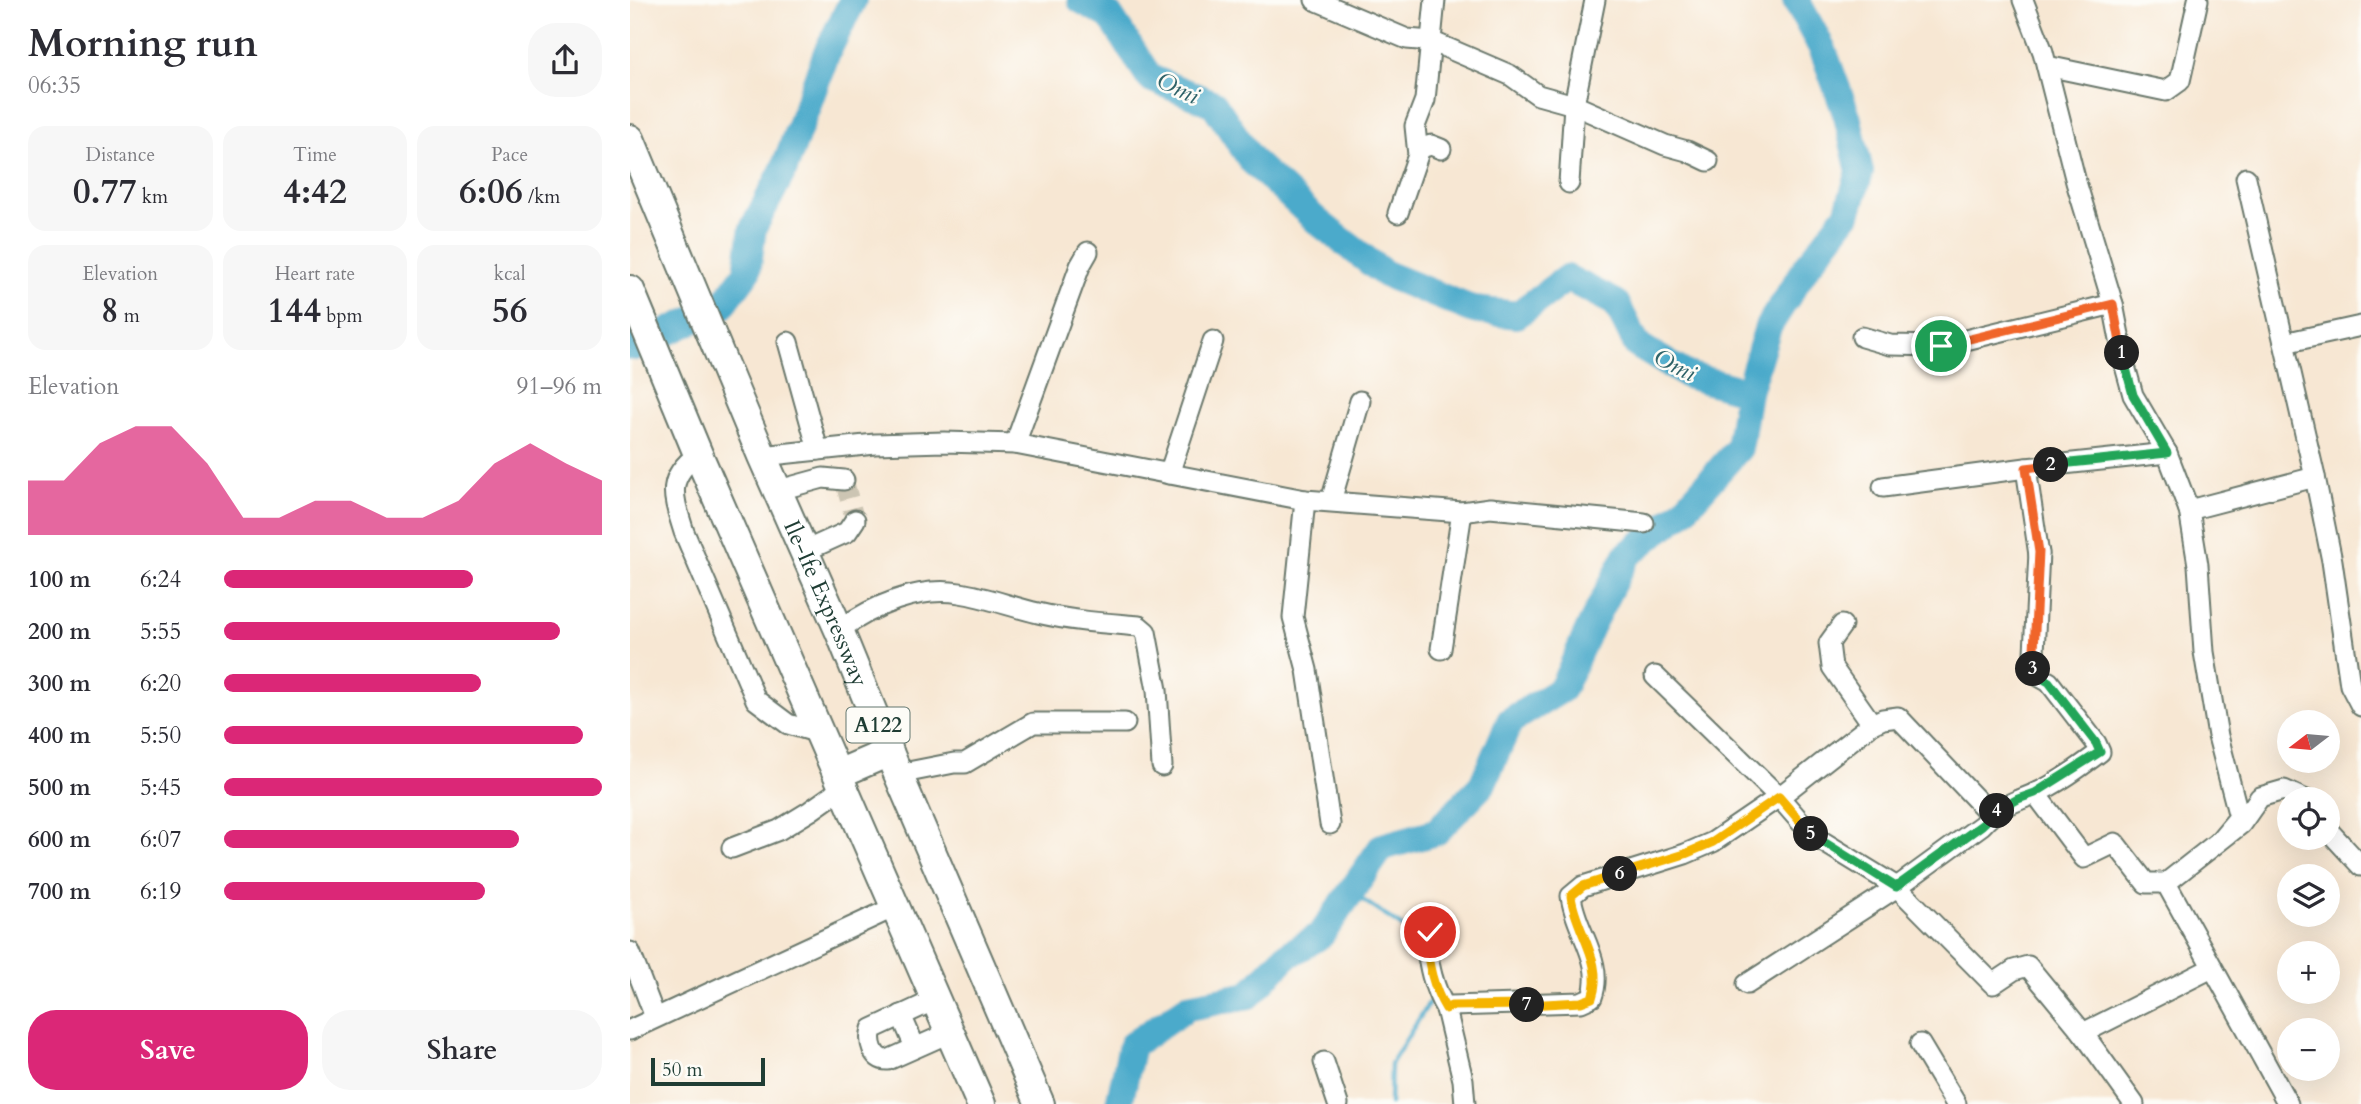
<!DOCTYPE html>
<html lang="en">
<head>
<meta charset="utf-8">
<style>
  :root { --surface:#fff; --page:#f7f7f7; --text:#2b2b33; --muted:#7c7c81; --accent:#db2777 }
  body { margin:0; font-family:Cardo,serif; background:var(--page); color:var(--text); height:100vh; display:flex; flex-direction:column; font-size:26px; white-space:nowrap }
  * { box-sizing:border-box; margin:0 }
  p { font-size:23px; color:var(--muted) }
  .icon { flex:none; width:38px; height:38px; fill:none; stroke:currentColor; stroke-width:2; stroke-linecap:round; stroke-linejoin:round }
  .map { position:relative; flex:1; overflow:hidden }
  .side { display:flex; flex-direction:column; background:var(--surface); width:630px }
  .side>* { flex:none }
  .needle { width:46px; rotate:254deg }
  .fabs { position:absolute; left:1647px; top:710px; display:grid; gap:14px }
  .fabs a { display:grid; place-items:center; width:63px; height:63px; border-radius:50%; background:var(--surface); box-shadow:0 7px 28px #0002; font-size:35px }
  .scale { position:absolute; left:21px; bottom:18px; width:114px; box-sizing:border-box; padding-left:7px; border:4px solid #1f3d34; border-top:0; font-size:19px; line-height:24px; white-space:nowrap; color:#1f3d34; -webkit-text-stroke:5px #fdfcf7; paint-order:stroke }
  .pin { position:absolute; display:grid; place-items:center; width:60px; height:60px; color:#fff; margin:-30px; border:4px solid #fff; border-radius:50%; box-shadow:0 2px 7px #0007 }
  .km { position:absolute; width:35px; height:35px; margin:-18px; border-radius:50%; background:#222; color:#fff; font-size:19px; line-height:35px; text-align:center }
  .round { display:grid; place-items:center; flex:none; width:74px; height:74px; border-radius:28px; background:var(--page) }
  .head { display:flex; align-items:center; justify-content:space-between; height:119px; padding:0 28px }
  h1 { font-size:38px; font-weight:600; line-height:52px }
  .metrics { display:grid; grid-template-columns:repeat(3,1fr); gap:10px; height:119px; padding:7px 28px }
  .metrics div { display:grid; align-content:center; border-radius:18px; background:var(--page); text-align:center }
  .metrics b { font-size:35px; font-weight:600 }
  .metrics small { font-size:19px; font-weight:400 }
  .metrics p { font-size:19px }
  .chart { height:196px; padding:14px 28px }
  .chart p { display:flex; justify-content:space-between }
  .chart svg { width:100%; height:126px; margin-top:7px; fill:var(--accent); opacity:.7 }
  .button { display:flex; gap:14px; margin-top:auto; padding:14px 28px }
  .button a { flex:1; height:80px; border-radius:28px; background:var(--accent); color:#fff; font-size:28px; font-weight:600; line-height:80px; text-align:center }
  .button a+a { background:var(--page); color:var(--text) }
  ul { padding:0 28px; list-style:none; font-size:23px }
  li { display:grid; grid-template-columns:112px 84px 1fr; align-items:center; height:52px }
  li i { height:18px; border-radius:9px; background:var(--accent) }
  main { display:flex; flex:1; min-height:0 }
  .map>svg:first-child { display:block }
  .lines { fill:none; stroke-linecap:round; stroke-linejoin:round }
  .stream { stroke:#4caacb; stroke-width:4.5 }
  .river { stroke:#4caacb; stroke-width:28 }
  .minor-tunnel { stroke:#ccc5b3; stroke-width:19; stroke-dasharray:19 10; stroke-linecap:butt }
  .minor-casing { stroke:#6b786c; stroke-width:23 }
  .highway-casing { stroke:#6b786c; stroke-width:32 }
  .minor { stroke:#fff; stroke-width:19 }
  .highway { stroke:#fff; stroke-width:28 }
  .split-1-casing { stroke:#fff; stroke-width:14 }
  .split-2-casing { stroke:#fff; stroke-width:14 }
  .split-3-casing { stroke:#fff; stroke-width:14 }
  .split-4-casing { stroke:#fff; stroke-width:14 }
  .split-5-casing { stroke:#fff; stroke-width:14 }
  .split-6-casing { stroke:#fff; stroke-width:14 }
  .split-7-casing { stroke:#fff; stroke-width:14 }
  .split-8-casing { stroke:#fff; stroke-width:14 }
  .split-1 { stroke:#f0652b; stroke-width:9 }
  .split-2 { stroke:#22a559; stroke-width:9 }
  .split-3 { stroke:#f0652b; stroke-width:9 }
  .split-4 { stroke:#22a559; stroke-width:9 }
  .split-5 { stroke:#22a559; stroke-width:9 }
  .split-6 { stroke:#f5b400; stroke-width:9 }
  .split-7 { stroke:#f5b400; stroke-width:9 }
  .split-8 { stroke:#f5b400; stroke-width:9 }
  .labels { text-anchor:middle; stroke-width:5; stroke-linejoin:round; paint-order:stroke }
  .shield { fill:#fdfcf7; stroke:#62766e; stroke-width:2 }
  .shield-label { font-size:21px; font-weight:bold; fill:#1f3d34 }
  .street-label { font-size:23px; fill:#1f3d34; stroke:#fdfcf7 }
  .water-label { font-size:24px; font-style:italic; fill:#2f6369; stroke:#fdfcf7 }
</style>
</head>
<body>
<main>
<section class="side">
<div class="head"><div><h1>Morning run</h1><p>06:35</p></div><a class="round"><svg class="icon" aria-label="share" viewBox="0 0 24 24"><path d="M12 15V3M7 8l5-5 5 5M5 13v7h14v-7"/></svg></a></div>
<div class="metrics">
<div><p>Distance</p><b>0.77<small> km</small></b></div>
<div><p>Time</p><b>4:42</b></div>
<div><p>Pace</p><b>6:06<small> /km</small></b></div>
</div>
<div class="metrics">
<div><p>Elevation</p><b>8<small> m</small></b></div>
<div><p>Heart rate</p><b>144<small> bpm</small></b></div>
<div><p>kcal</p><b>56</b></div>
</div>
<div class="chart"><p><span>Elevation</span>91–96 m</p>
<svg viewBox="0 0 160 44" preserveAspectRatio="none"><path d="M0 44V25L10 25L20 12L30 6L40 6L50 19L60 38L70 38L80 32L90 32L100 38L110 38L120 32L130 19L140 12L150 19L160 25V44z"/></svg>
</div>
<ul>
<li><b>100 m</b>6:24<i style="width:66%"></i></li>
<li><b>200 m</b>5:55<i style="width:89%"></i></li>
<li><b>300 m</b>6:20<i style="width:68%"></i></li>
<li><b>400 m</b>5:50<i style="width:95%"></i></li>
<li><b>500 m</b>5:45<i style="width:100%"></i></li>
<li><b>600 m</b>6:07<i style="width:78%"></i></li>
<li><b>700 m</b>6:19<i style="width:69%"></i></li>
</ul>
<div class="button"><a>Save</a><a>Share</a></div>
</section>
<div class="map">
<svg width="1731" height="1104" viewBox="0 0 1731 1104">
  <rect width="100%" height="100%" fill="#fdfcf7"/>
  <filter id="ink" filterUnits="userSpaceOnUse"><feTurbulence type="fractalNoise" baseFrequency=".0143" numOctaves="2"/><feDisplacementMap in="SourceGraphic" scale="14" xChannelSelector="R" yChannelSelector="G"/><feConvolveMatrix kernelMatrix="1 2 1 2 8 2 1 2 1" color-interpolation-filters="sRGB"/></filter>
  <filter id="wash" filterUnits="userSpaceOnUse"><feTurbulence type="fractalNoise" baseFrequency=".00686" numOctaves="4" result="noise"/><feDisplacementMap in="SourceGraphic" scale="28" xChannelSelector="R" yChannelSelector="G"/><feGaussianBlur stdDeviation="1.57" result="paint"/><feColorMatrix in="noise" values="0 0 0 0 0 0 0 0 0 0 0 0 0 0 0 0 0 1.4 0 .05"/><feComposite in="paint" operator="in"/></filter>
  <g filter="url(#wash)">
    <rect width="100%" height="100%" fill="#f7e7d3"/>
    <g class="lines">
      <g class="stream">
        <polyline points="720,891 778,931 792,970"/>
        <polyline points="760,1104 761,1064 802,998"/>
      </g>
      <g class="river">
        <polyline points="451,0 480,16 520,78 584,104 622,161 687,221 755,274 844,310 887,315 937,278 986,303 1007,345 1057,375 1118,392"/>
        <polyline points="0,345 5,347 91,307 117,272 123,228 154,169 197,52 223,0"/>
        <polyline points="489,1104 502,1045 558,1007 619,995 655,957 691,935 752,847 806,832 852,785 880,721 932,689 961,625 997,555 1052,512 1109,448 1118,392 1138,327 1175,269 1217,214 1230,172 1217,116 1193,50 1166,0"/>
      </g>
    </g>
  </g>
  <g filter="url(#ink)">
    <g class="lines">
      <polyline class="minor-tunnel" points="214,480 225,520"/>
      <defs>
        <g id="minor">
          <polyline points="685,0 777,39 801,41 880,75 908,95 944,105 1035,145 1057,151 1078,161"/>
          <polyline points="1393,0 1413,52 1446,182 1483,304 1495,366 1503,395 1537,453 1559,510 1568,565 1574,652 1588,736 1609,817 1589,841"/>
          <polyline points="1417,66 1536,91 1550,81 1568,0"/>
          <polyline points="788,149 801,145 811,149"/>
          <polyline points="1616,178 1685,477 1702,561 1720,685 1731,706"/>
          <polyline points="939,183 944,105 965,0"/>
          <polyline points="768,213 788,155 785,126 795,100 805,0"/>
          <polyline points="1232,337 1260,345 1311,346 1483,304"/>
          <polyline points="158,342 188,450"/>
          <polyline points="1654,343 1731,326"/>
          <polyline points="385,444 450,266 458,252"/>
          <path d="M68 454C35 479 43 496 54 532L126 700 158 724 189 733"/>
          <polyline points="132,456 245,444 314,442 385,444 675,500 832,512 860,508 1014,523"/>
          <polyline points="1396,468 1409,555"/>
          <polyline points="539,474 583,341"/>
          <polyline points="1253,487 1396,468 1537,453"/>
          <polyline points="149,490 193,478 214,480"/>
          <polyline points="675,500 663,617 677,670 700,824"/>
          <polyline points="701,501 730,401"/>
          <polyline points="1559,510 1685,477"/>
          <polyline points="175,551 217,532 225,520"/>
          <polyline points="1212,625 1199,643 1202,667 1242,724 1253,719 1268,717 1361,815"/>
          <path d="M209 630C243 606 287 586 330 593 356 597 382 607 408 613 441 621 475 623 509 626L516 632 527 690 532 766"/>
          <polyline points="811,649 832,512"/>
          <polyline points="1025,676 1149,797 1182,835 1267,887 1363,984 1384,970 1398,966 1453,1033 1504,1104"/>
          <polyline points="268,774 324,763 335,763 403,723 495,723"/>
          <polyline points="1405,793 1454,858 1485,843 1516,883 1536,883"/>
          <polyline points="1698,830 1731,866"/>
          <polyline points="102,848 149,830 180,811 214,787"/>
          <path d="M800 932 795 938C799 964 802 986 816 1009"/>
          <polyline points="0,952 25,1017"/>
          <path d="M1117 984 1267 887 1352 825C1366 808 1384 802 1404 794 1427 784 1450 767 1470 752L1466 743 1419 682 1403 673 1409 552"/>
          <path d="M307 999 242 1029C238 1042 243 1061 258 1060L321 1032"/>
          <polyline points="271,1015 285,1047"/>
          <polyline points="0,1030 267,906"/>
          <polyline points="1453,1033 1582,968"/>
          <polyline points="1290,1044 1326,1104"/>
          <polyline points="694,1062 708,1104"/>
          <path d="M835 1104 833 1080 816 1009 821 1006 951 1002 962 997C975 961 945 931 941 896L953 886 1055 854 1083 842 1149 797 1242 724"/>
          <polyline points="1658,1104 1536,883 1611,824 1630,797 1654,790 1676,800"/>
        </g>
        <g id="highway">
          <path id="s1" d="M0 139 132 456 209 630 268 774 410 1104"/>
          <polyline points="0,290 68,454 351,1104"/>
          <polyline points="208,774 259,752"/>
        </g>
      </defs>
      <use href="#minor" class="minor-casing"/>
      <use href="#highway" class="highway-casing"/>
      <use href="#minor" class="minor"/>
      <use href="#highway" class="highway"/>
    </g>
  </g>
  <g class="lines" filter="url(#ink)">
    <defs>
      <polyline id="split-1" points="1311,346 1483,304 1492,353"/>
      <polyline id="split-2" points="1421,465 1537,453 1503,395 1492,353"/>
      <polyline id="split-3" points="1403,669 1409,552 1396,468 1421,465"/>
      <polyline id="split-4" points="1367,811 1388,799 1405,793 1470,752 1466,743 1419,682 1403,673 1403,669"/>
      <polyline id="split-5" points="1181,834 1266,887 1352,825 1367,811"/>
      <polyline id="split-6" points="990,874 1055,854 1083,842 1149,797 1181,834"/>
      <path id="split-7" d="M897 1005 951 1002 962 998C975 961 945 931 941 896L953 886 990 874"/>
      <path id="split-8" d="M800 932 795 938C799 964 802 986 816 1009L821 1006 897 1005"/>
    </defs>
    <use href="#split-1" class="split-1-casing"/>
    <use href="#split-2" class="split-2-casing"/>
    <use href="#split-3" class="split-3-casing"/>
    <use href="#split-4" class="split-4-casing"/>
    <use href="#split-5" class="split-5-casing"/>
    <use href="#split-6" class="split-6-casing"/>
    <use href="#split-7" class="split-7-casing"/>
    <use href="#split-8" class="split-8-casing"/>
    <use href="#split-1" class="split-1"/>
    <use href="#split-2" class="split-2"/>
    <use href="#split-3" class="split-3"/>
    <use href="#split-4" class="split-4"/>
    <use href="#split-5" class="split-5"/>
    <use href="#split-6" class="split-6"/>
    <use href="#split-7" class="split-7"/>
    <use href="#split-8" class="split-8"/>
  </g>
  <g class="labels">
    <rect class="shield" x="216.5" y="707.5" width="63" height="35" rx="5"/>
    <g class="shield-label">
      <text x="248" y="732">A122</text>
    </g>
    <g class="street-label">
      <text dy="8" stroke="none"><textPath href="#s1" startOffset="504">Ile-Ife Expressway</textPath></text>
    </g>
    <g class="water-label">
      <text transform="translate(548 88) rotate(25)" y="8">Omi</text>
      <text transform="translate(1045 365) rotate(27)" y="8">Omi</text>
    </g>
  </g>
</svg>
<div class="fabs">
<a><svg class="needle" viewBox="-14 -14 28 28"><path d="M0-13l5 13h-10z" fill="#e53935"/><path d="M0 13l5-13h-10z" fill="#7c7c81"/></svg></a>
<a><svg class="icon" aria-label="locate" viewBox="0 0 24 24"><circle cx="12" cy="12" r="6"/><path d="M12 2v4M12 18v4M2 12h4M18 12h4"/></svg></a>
<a><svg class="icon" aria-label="layers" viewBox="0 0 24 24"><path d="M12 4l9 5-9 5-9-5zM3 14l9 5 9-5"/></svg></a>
<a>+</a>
<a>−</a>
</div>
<div class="scale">50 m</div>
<div class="pin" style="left:1311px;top:346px;background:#1e9e55"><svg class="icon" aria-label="arrive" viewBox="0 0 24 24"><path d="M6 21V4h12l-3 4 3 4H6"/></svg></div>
<div class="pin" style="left:800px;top:932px;background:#d93025"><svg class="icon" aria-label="check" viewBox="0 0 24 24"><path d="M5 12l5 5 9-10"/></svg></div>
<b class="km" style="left:1492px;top:353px">1</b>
<b class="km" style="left:1421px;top:465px">2</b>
<b class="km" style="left:1403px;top:669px">3</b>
<b class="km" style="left:1367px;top:811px">4</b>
<b class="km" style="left:1181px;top:834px">5</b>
<b class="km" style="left:990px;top:874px">6</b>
<b class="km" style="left:897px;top:1005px">7</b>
</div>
</main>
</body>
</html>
